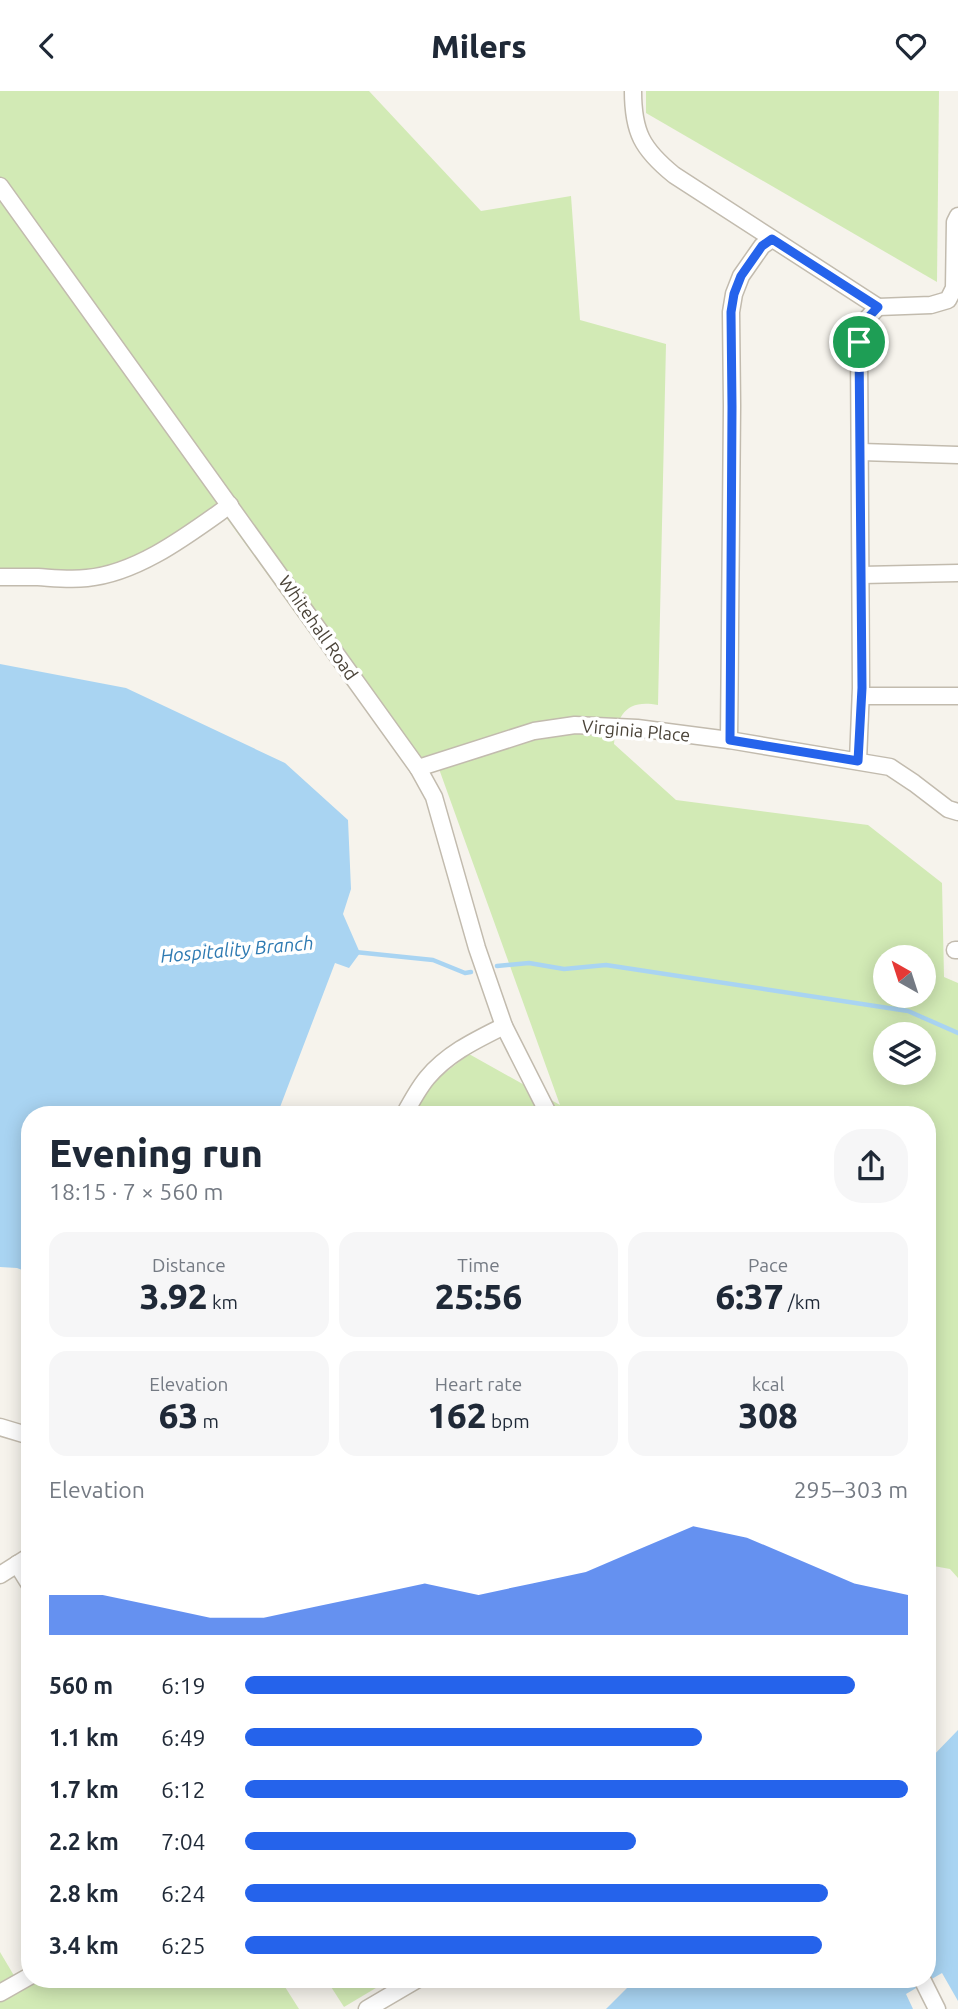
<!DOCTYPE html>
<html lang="en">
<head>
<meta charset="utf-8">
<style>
  :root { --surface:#fff; --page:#f6f6f7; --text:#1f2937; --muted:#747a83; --accent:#2563eb }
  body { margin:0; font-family:Ubuntu,sans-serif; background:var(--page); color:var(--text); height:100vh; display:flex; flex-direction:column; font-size:26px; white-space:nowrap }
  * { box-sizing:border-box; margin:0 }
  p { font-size:23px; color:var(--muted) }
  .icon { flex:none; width:38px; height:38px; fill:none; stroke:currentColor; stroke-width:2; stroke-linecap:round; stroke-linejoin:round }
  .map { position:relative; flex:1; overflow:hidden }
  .drawer { position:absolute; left:21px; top:1015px; width:915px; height:882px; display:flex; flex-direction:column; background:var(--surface); border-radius:28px; box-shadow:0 4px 18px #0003 }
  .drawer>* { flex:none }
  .needle { width:46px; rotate:321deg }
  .tools { position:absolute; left:873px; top:854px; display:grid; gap:14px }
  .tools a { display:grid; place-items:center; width:63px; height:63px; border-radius:50%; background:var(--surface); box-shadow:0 4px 18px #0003; font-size:35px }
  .pin { position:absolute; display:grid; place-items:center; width:60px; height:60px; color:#fff; margin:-30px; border:4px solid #fff; border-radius:50%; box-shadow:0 2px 7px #0007 }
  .round { display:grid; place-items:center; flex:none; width:74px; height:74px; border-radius:28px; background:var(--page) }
  .summary { display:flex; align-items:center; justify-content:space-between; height:119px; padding:0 28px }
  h1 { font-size:38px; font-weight:800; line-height:52px }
  .stats { display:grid; grid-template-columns:repeat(3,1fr); gap:10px; height:119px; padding:7px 28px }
  .stats div { display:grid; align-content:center; border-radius:18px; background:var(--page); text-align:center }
  .stats b { font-size:35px; font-weight:800 }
  .stats small { font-size:19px; font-weight:400 }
  .stats p { font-size:19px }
  .chart { height:196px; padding:14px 28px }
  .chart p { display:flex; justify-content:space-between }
  .chart svg { width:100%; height:126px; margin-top:7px; fill:var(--accent); opacity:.7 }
  ul { padding:0 28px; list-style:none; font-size:23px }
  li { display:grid; grid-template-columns:112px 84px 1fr; align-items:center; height:52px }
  li i { height:18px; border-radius:9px; background:var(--accent) }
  header { display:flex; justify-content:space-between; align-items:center; height:91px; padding:0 28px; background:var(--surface); font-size:32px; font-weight:800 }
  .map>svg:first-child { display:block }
  .green { fill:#d2eab5; fill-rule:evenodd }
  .water { fill:#a9d4f2 }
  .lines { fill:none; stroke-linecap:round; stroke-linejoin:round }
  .stream { stroke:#a9d4f2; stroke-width:4.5 }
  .minor-casing { stroke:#c2bbae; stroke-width:19 }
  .minor { stroke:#fff; stroke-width:16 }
  .route-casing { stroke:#fff; stroke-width:14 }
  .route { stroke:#2563eb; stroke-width:9 }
  .labels { text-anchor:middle; stroke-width:7; stroke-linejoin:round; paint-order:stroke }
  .street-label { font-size:18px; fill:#4b4439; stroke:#fff }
  .water-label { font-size:19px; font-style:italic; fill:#2e7ab2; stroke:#fff }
</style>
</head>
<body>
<header><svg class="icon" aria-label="back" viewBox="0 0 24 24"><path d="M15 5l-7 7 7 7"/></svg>Milers<svg class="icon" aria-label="heart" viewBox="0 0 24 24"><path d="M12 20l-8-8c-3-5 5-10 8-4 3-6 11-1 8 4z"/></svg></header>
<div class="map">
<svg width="958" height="1918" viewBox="0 0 958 1918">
  <rect width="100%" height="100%" fill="#f6f3ec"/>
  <g class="green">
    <path d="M0 0H369L481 120 571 105 580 229 666 253 658 614C626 608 617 624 614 653L676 709 868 734 942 792 944 886 958 892V1487L950 1478 928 1474V1024H411L418 1003 469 963 560 1014 434 664 407 676 220 418 93 493 0 490ZM886 866H924V905H886ZM886 943H924V982H886Z"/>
    <polygon points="646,0 939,0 937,191 646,22"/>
    <polygon points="0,1861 16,1888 280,1888 299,1918 0,1918"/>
    <polygon points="326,1888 391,1888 344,1916"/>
  </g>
  <g class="water">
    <polygon points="0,573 126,597 285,672 348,729 351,798 343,823 360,862 349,877 335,872 277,1024 30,1024 30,1182 17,1177 0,1176"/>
    <polygon points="958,1639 958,1910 942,1882 906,1903 913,1918 606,1918 636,1888 896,1888 899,1893 906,1888 928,1888 928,1874 935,1869 928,1852 928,1670"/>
  </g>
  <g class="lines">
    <g class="stream">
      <polyline points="355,861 433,869 465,882 471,881"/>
      <polyline points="497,875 529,872 564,878 606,874 908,920 958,942"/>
    </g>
    <defs>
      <g id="minor">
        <path d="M633 0C633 41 642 58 674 84L878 216"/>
        <polyline points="0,95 418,677 434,706 477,857 504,935 549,1024"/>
        <polyline points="878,216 931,214 948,209 954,197 955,131 958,125"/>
        <polyline points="861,361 958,364"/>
        <polyline points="861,484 958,482"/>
        <path d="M0 486C13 486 25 486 38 486 54 487 70 489 87 487 139 482 189 443 230 414"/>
        <polyline points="861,605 958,605"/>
        <polyline points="729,649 732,315 731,221 734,203 741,185 762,155 772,148"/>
        <polyline points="858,670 861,597 859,251 863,232 878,216"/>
        <polyline points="418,677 534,640 575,634 637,637 729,649 890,676 914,692 948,718 958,721"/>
        <polyline points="955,859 958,859"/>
        <path d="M404 1024C411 1011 418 998 427 987 448 962 476 949 504 935"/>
        <polyline points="0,1336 30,1345"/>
        <polyline points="17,1473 30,1494"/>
        <polyline points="0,1484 30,1465"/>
        <polyline points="922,1888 937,1918"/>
        <polyline points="0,1902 30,1885"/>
        <polyline points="367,1918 418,1888"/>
      </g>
    </defs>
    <use href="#minor" class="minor-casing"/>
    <use href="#minor" class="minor"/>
  </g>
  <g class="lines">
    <defs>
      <polygon id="route" points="772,148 878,216 863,232 859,251 862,597 858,670 730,649 732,316 731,221 734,203 741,185 762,155"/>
    </defs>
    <use href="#route" class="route-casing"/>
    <use href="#route" class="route"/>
  </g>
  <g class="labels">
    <g class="street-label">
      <text transform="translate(318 537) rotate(55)" y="6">Whitehall Road</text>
      <text transform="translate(636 640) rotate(5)" y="6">Virginia Place</text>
    </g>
    <g class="water-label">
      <text transform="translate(237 858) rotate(-5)" y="7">Hospitality Branch</text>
    </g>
  </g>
</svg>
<div class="tools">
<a><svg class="needle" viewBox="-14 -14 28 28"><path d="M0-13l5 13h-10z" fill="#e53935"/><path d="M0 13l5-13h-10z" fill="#747a83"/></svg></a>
<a><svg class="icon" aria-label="layers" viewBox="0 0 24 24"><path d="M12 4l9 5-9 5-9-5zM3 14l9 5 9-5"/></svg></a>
</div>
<div class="pin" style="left:859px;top:251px;background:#1e9e55"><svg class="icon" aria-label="arrive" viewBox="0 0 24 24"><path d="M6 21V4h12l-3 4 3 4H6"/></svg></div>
<section class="drawer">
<div class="summary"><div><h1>Evening run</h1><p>18:15 · 7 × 560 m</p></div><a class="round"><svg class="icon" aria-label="share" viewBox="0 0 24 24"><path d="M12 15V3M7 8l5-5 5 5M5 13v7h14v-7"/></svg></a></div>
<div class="stats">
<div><p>Distance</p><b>3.92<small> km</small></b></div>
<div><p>Time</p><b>25:56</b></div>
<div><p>Pace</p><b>6:37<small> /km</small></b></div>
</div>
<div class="stats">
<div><p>Elevation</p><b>63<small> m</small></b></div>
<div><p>Heart rate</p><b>162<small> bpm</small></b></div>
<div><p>kcal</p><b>308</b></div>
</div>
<div class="chart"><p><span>Elevation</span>295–303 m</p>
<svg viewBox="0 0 160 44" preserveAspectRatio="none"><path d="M0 44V30L10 30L20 34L30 38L40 38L50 34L60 30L70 26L80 30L90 26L100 22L110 14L120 6L130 10L140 18L150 26L160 30V44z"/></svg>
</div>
<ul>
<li><b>560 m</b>6:19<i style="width:92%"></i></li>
<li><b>1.1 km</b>6:49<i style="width:69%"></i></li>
<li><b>1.7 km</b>6:12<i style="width:100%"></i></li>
<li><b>2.2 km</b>7:04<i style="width:59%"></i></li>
<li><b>2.8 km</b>6:24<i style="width:88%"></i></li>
<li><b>3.4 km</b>6:25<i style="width:87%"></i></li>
</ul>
</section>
</div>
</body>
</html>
